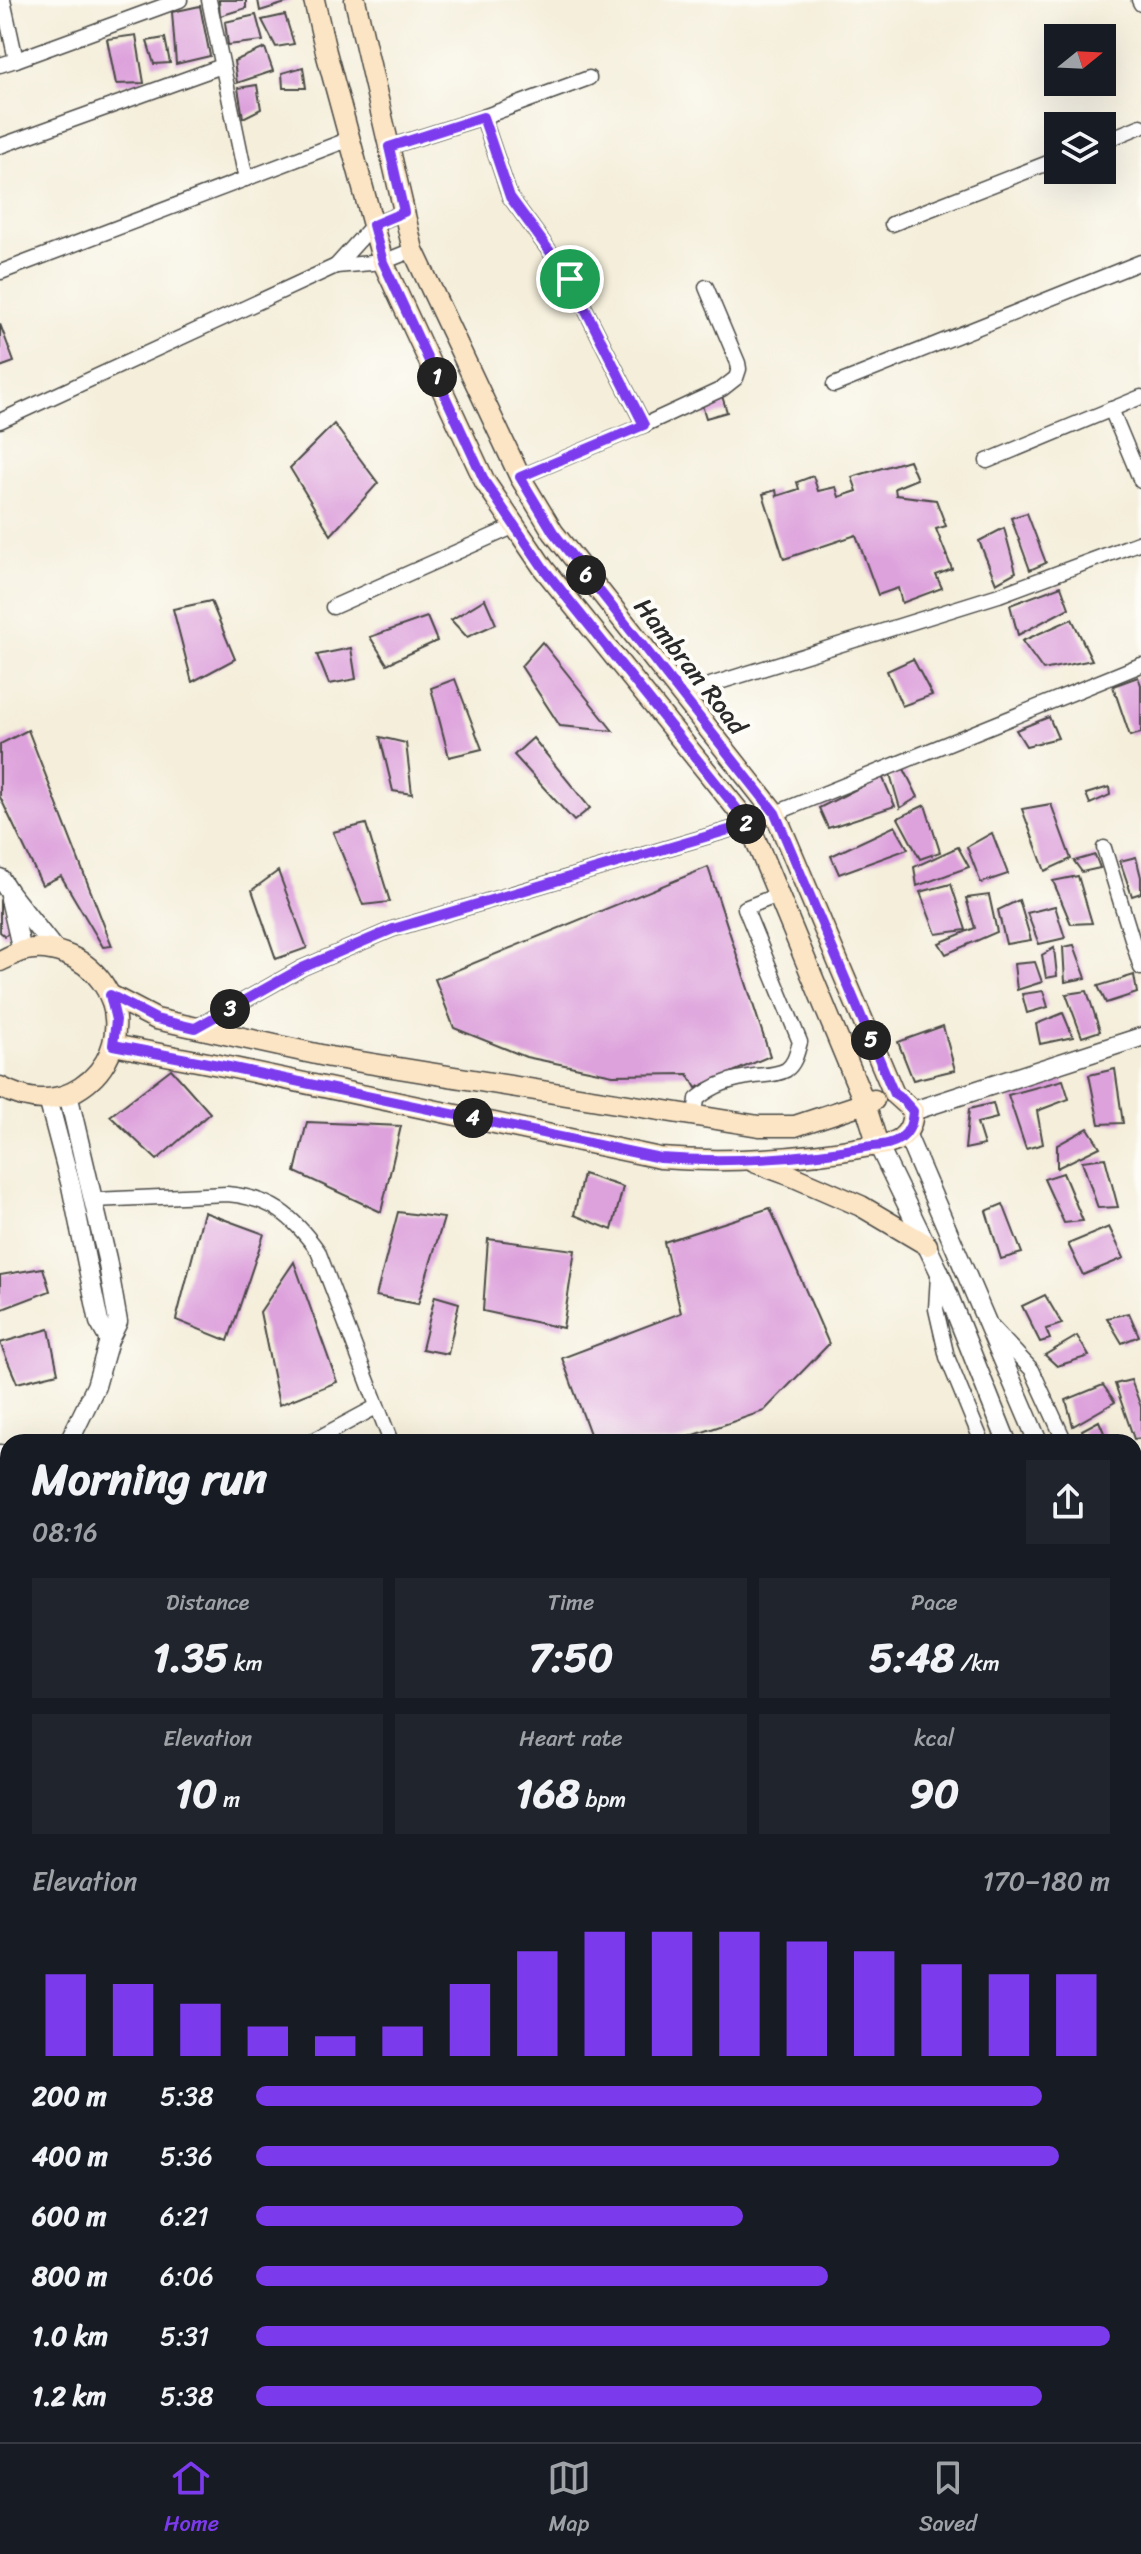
<!DOCTYPE html>
<html lang="en">
<head>
<meta charset="utf-8">
<style>
  :root { --surface:#171b24; --page:#20242c; --text:#f1f3f6; --muted:#9ea1a6; --line:#363941; --accent:#7c3aed }
  body { margin:0; font-family:Sriracha,sans-serif; background:var(--page); color:var(--text); height:100vh; display:flex; flex-direction:column; font-size:30px; white-space:nowrap }
  * { box-sizing:border-box; margin:0 }
  p { font-size:26px; color:var(--muted) }
  .icon { flex:none; width:44px; height:44px; fill:none; stroke:currentColor; stroke-width:2; stroke-linecap:round; stroke-linejoin:round }
  .map { position:relative; flex:1; overflow:hidden }
  .drawer { position:absolute; left:0px; top:1434px; width:1142px; height:1008px; display:flex; flex-direction:column; background:var(--surface); border-radius:24px 24px 0 0; box-shadow:0 8px 32px #0002 }
  .drawer>* { flex:none }
  .needle { width:52px; rotate:72deg }
  .buttons { position:absolute; left:1044px; top:24px; display:grid; gap:16px }
  .buttons a { display:grid; place-items:center; width:72px; height:72px; border-radius:0px; background:var(--surface); box-shadow:0 8px 32px #0002; font-size:40px }
  .pin { position:absolute; display:grid; place-items:center; width:68px; height:68px; color:#fff; margin:-34px; border:4px solid #fff; border-radius:50%; box-shadow:0 2px 8px #0007 }
  .km { position:absolute; width:40px; height:40px; margin:-20px; border-radius:50%; background:#222; color:#fff; font-size:22px; line-height:40px; text-align:center }
  .round { display:grid; place-items:center; flex:none; width:84px; height:84px; border-radius:0px; background:var(--page) }
  .headline { display:flex; align-items:center; justify-content:space-between; height:136px; padding:0 32px }
  h1 { font-size:44px; font-weight:800; line-height:60px }
  .figures { display:grid; grid-template-columns:repeat(3,1fr); gap:12px; height:136px; padding:8px 32px }
  .figures div { display:grid; align-content:center; border-radius:0px; background:var(--page); text-align:center }
  .figures b { font-size:40px; font-weight:800 }
  .figures small { font-size:22px; font-weight:400 }
  .figures p { font-size:22px }
  .chart { height:224px; padding:16px 32px }
  .chart p { display:flex; justify-content:space-between }
  .chart svg { width:100%; height:144px; margin-top:8px; stroke:var(--accent); stroke-width:6 }
  ul { padding:0 32px; list-style:none; font-size:26px }
  li { display:grid; grid-template-columns:128px 96px 1fr; align-items:center; height:60px }
  li i { height:20px; border-radius:10px; background:var(--accent) }
  .tabs { display:flex; justify-content:space-around; align-items:center; height:112px; border-top:2px solid var(--line); background:var(--surface); font-size:22px; color:var(--muted) }
  .tabs a { display:grid; justify-items:center; gap:4px }
  .tabs .current { color:var(--accent) }
  .map>svg:first-child { display:block }
  .building { fill:#dda1dc }
  .lines { fill:none; stroke-linecap:round; stroke-linejoin:round }
  .minor-casing { stroke:#494845; stroke-width:17 }
  .tertiary-casing { stroke:#494845; stroke-width:21 }
  .secondary-casing { stroke:#494845; stroke-width:23 }
  .minor { stroke:#fff; stroke-width:14 }
  .tertiary { stroke:#fff; stroke-width:18 }
  .secondary { stroke:#fce5c4; stroke-width:20 }
  .rail-casing { stroke:#2b2b2b; stroke-width:9 }
  .rail { stroke:#fdfcf7; stroke-width:6; stroke-dasharray:18; stroke-linecap:butt }
  .route-casing { stroke:#fff; stroke-width:16 }
  .route { stroke:#7c3aed; stroke-width:10 }
  .labels { text-anchor:middle; stroke-width:8; stroke-linejoin:round; paint-order:stroke }
  .street-label { font-size:26px; fill:#2b2b2b; stroke:#fdfcf7 }
</style>
</head>
<body>
<div class="map">
<svg width="1141" height="2442" viewBox="0 0 1141 2442">
  <rect width="100%" height="100%" fill="#fdfcf7"/>
  <filter id="ink" filterUnits="userSpaceOnUse"><feTurbulence type="fractalNoise" baseFrequency=".0125" numOctaves="2"/><feDisplacementMap in="SourceGraphic" scale="16" xChannelSelector="R" yChannelSelector="G"/><feConvolveMatrix kernelMatrix="1 2 1 2 8 2 1 2 1" color-interpolation-filters="sRGB"/></filter>
  <filter id="wash" filterUnits="userSpaceOnUse"><feTurbulence type="fractalNoise" baseFrequency=".006" numOctaves="4" result="noise"/><feDisplacementMap in="SourceGraphic" scale="32" xChannelSelector="R" yChannelSelector="G"/><feGaussianBlur stdDeviation="1.8" result="paint"/><feColorMatrix in="noise" values="0 0 0 0 0 0 0 0 0 0 0 0 0 0 0 0 0 1.4 0 .05"/><feComposite in="paint" operator="in"/></filter>
  <g filter="url(#wash)">
    <rect width="100%" height="100%" fill="#f4eeda"/>
    <g id="blocks">
      <g class="building">
        <polygon points="219,0 246,0 246,8 220,16"/>
        <polygon points="258,0 292,0 292,1 260,11"/>
        <polygon points="200,6 210,56 176,64 172,12"/>
        <polygon points="256,15 263,41 228,45 225,22"/>
        <polygon points="285,15 294,44 276,47 262,20"/>
        <polygon points="136,35 144,83 116,84 107,39"/>
        <polygon points="165,38 170,63 154,64 147,41"/>
        <polygon points="265,48 273,71 237,83 234,61"/>
        <polygon points="303,67 306,88 283,88 282,73"/>
        <polygon points="257,85 261,109 243,118 238,88"/>
        <polygon points="0,324 14,362 0,367"/>
        <polygon points="722,396 727,412 706,418 701,402"/>
        <polygon points="334,424 378,483 331,535 290,468"/>
        <polygon points="909,460 917,479 895,488 896,495 936,500 946,526 936,529 952,569 936,575 942,588 902,603 898,588 878,595 856,535 784,559 763,494 776,490 777,496 799,489 797,482 813,476 818,491 836,487 839,497 857,491 852,477"/>
        <polygon points="1027,513 1046,563 1030,570 1011,518"/>
        <polygon points="1004,528 1016,572 996,583 979,541"/>
        <polygon points="1061,586 1069,608 1018,635 1010,605"/>
        <polygon points="485,599 496,624 467,637 451,620"/>
        <polygon points="211,601 235,659 192,682 173,609"/>
        <polygon points="427,617 437,641 387,664 370,637"/>
        <polygon points="1072,619 1092,660 1043,670 1022,641"/>
        <polygon points="542,642 613,731 560,726 521,666"/>
        <polygon points="351,648 356,679 329,684 317,655"/>
        <polygon points="913,659 932,695 902,706 887,671"/>
        <polygon points="1138,677 1141,685 1141,733 1130,736 1113,686"/>
        <polygon points="455,679 482,749 449,757 431,688"/>
        <polygon points="1049,717 1058,738 1026,746 1016,730"/>
        <polygon points="28,730 112,946 103,947 61,876 42,885 0,797 0,744"/>
        <polygon points="380,737 406,743 412,794 393,791"/>
        <polygon points="533,738 590,808 574,821 514,755"/>
        <polygon points="903,767 918,797 900,808 890,774"/>
        <polygon points="882,776 895,806 828,828 819,808"/>
        <polygon points="1109,787 1110,795 1090,804 1086,794"/>
        <polygon points="1051,804 1071,859 1045,871 1022,809"/>
        <polygon points="925,805 940,852 920,859 898,818"/>
        <polygon points="366,824 390,902 363,905 333,832"/>
        <polygon points="895,826 908,849 839,874 831,856"/>
        <polygon points="992,833 1008,874 981,883 967,847"/>
        <polygon points="958,847 969,867 917,886 914,867"/>
        <polygon points="1095,855 1100,868 1082,872 1074,861"/>
        <polygon points="1136,857 1141,877 1141,893 1132,896 1120,861"/>
        <polygon points="708,867 770,1056 696,1088 688,1074 613,1075 526,1057 454,1028 435,979"/>
        <polygon points="278,871 307,948 276,959 252,890"/>
        <polygon points="1078,876 1092,923 1071,924 1053,881"/>
        <polygon points="951,884 966,930 936,934 920,892"/>
        <polygon points="989,895 997,932 946,954 939,943 975,928 966,898"/>
        <polygon points="1019,900 1031,940 1006,944 998,910"/>
        <polygon points="0,902 15,925 5,936 0,932"/>
        <polygon points="1055,906 1065,938 1039,944 1027,913"/>
        <polygon points="1074,945 1086,978 1065,982 1063,947"/>
        <polygon points="1054,948 1057,976 1046,978 1042,955"/>
        <polygon points="1035,962 1042,982 1017,990 1014,964"/>
        <polygon points="1134,975 1137,993 1106,1003 1098,986"/>
        <polygon points="1043,991 1048,1007 1027,1013 1022,994"/>
        <polygon points="1087,991 1100,1031 1082,1037 1066,994"/>
        <polygon points="1063,1013 1073,1037 1040,1044 1036,1024"/>
        <polygon points="943,1026 955,1070 913,1080 898,1042"/>
        <polygon points="171,1069 210,1113 157,1160 110,1116"/>
        <polygon points="1115,1069 1123,1123 1099,1124 1089,1075"/>
        <polygon points="1063,1080 1069,1099 1037,1111 1043,1144 1026,1149 1008,1095"/>
        <polygon points="993,1103 997,1118 977,1123 984,1145 965,1149 969,1109"/>
        <polygon points="307,1122 401,1126 381,1212 295,1172"/>
        <polygon points="1088,1128 1100,1147 1057,1168 1057,1145"/>
        <polygon points="1105,1158 1118,1207 1098,1208 1082,1161"/>
        <polygon points="1063,1173 1083,1221 1064,1223 1044,1179"/>
        <polygon points="583,1174 623,1187 612,1230 574,1215"/>
        <polygon points="1003,1204 1022,1253 1001,1259 986,1211"/>
        <polygon points="770,1208 829,1344 764,1411 674,1442 593,1442 562,1358 681,1313 664,1242"/>
        <polygon points="204,1212 264,1234 228,1341 176,1320"/>
        <polygon points="398,1212 444,1218 418,1304 376,1296"/>
        <polygon points="1109,1227 1124,1258 1083,1275 1068,1244"/>
        <polygon points="488,1239 575,1250 563,1328 483,1311"/>
        <polygon points="294,1262 337,1382 279,1405 260,1312"/>
        <polygon points="43,1268 50,1291 0,1310 0,1275"/>
        <polygon points="1045,1295 1062,1324 1046,1329 1050,1339 1040,1342 1022,1306"/>
        <polygon points="435,1296 459,1303 448,1354 422,1349"/>
        <polygon points="1129,1313 1139,1336 1122,1343 1107,1318"/>
        <polygon points="49,1329 58,1373 17,1383 0,1343"/>
        <polygon points="1077,1336 1089,1356 1057,1366 1045,1355"/>
        <polygon points="1131,1380 1141,1407 1141,1438 1134,1439 1115,1384"/>
        <polygon points="1103,1385 1115,1402 1073,1426 1066,1400"/>
        <polygon points="1099,1421 1108,1442 1086,1442 1082,1430"/>
      </g>
    </g>
  </g>
  <g filter="url(#ink)">
    <use href="#blocks" fill-opacity="0" stroke="#494845" stroke-width="2"/>
    <g class="lines">
      <defs>
        <g id="minor">
          <polyline points="209,0 246,179"/>
          <polyline points="1139,0 1141,4"/>
          <polyline points="16,60 180,0"/>
          <polyline points="0,65 16,60 3,0"/>
          <polyline points="483,117 510,197 570,279 644,425"/>
          <polyline points="1102,142 1141,126"/>
          <polyline points="0,146 222,66"/>
          <polyline points="389,147 483,117 589,78"/>
          <polyline points="892,224 1058,159"/>
          <polyline points="336,266 373,225 404,212"/>
          <polyline points="1,272 350,139"/>
          <polyline points="834,385 1141,262"/>
          <polyline points="1111,409 1141,481"/>
          <polyline points="0,421 336,266 383,262 413,250"/>
          <polyline points="987,461 1141,397"/>
          <polyline points="520,477 644,425 722,389 736,378 739,369 738,363 706,287"/>
          <polyline points="333,607 515,526"/>
          <polyline points="681,694 999,595 1141,542"/>
          <polyline points="1104,848 1141,968"/>
          <polyline points="195,1028 302,968 393,929 749,824 1141,665"/>
          <path d="M695 1116 697 1099C715 1084 732 1079 755 1076 765 1075 777 1075 786 1070 795 1064 797 1052 800 1042L745 908 778 895"/>
          <path d="M94 1200 227 1194C272 1198 293 1216 318 1251L391 1442"/>
          <polyline points="938,1275 936,1309 947,1357 982,1442"/>
          <polyline points="991,1326 1032,1370 1065,1442"/>
          <polyline points="311,1442 376,1407"/>
          <polyline points="0,1452 8,1453"/>
          <polyline points="1134,1474 1141,1471"/>
          <polyline points="1134,1605 1141,1622"/>
          <polyline points="0,1724 8,1731"/>
          <polyline points="1134,1805 1141,1823"/>
          <polyline points="1134,1978 1141,1977"/>
          <polyline points="0,2018 8,2009"/>
          <polyline points="0,2265 8,2263"/>
          <polyline points="0,2373 8,2384"/>
          <polyline points="64,2434 79,2442"/>
          <polyline points="301,2442 314,2434"/>
          <polyline points="573,2442 581,2434"/>
        </g>
        <g id="tertiary">
          <polyline points="0,878 9,892 55,950"/>
          <polyline points="10,899 22,951"/>
          <polyline points="68,1094 107,1259 118,1322 109,1340 96,1386 69,1442"/>
          <polyline points="48,1099 71,1186 99,1322 109,1340"/>
          <polyline points="913,1111 1141,1037"/>
          <polyline points="906,1133 1038,1442"/>
          <polyline points="878,1145 939,1271 1007,1442"/>
          <polyline points="0,1550 8,1538"/>
          <polyline points="1134,1668 1141,1685"/>
          <polyline points="1134,1746 1141,1763"/>
        </g>
        <g id="secondary">
          <polyline points="314,0 326,52 383,262 485,482 544,569 749,824 865,1104 878,1145"/>
          <path d="M0 961C7 958 15 953 22 951 36 947 52 949 65 954 129 978 133 1063 71 1093 46 1104 23 1099 0 1087"/>
          <polyline points="110,995 156,1019 330,1057 759,1126 795,1126 874,1100"/>
          <path d="M113 1045 229 1067 660 1158C725 1163 801 1159 865 1147 877 1145 890 1146 901 1138 910 1131 912 1123 913 1111L894 1094 775 813 553 532 520 477 413 250 355 0"/>
          <polyline points="754,1162 792,1176 861,1206 927,1245"/>
        </g>
      </defs>
      <use href="#minor" class="minor-casing"/>
      <use href="#tertiary" class="tertiary-casing"/>
      <use href="#secondary" class="secondary-casing"/>
      <use href="#minor" class="minor"/>
      <use href="#tertiary" class="tertiary"/>
      <use href="#secondary" class="secondary"/>
      <defs>
        <g id="rail">
          <polyline points="1134,2362 1141,2356"/>
          <polyline points="1134,2386 1141,2380"/>
          <polyline points="1044,2442 1053,2434"/>
          <polyline points="1072,2442 1081,2434"/>
        </g>
      </defs>
      <use href="#rail" class="rail-casing"/>
      <use href="#rail" class="rail"/>
    </g>
  </g>
  <g class="lines" filter="url(#ink)">
    <defs>
      <path id="route" d="M483 117 510 197 570 279 644 425 520 477 553 532 775 813 894 1094 903 1100 913 1111C912 1123 910 1131 901 1138 890 1146 877 1145 865 1147 801 1159 724 1163 660 1158L229 1067 113 1045 116 1020 110 995 156 1019 195 1028 302 968 393 929 749 824 544 569 485 482 383 262 373 225 404 212 389 147Z"/>
    </defs>
    <use href="#route" class="route-casing"/>
    <use href="#route" class="route"/>
  </g>
  <g class="labels">
    <g class="street-label">
      <text transform="translate(691 666) rotate(52)" y="9">Hambran Road</text>
    </g>
  </g>
</svg>
<div class="buttons">
<a><svg class="needle" viewBox="-14 -14 28 28"><path d="M0-13l5 13h-10z" fill="#e53935"/><path d="M0 13l5-13h-10z" fill="#9ea1a6"/></svg></a>
<a><svg class="icon" aria-label="layers" viewBox="0 0 24 24"><path d="M12 4l9 5-9 5-9-5zM3 14l9 5 9-5"/></svg></a>
</div>
<div class="pin" style="left:570px;top:279px;background:#1e9e55"><svg class="icon" aria-label="arrive" viewBox="0 0 24 24"><path d="M6 21V4h12l-3 4 3 4H6"/></svg></div>
<b class="km" style="left:437px;top:377px">1</b>
<b class="km" style="left:746px;top:824px">2</b>
<b class="km" style="left:230px;top:1009px">3</b>
<b class="km" style="left:473px;top:1118px">4</b>
<b class="km" style="left:871px;top:1040px">5</b>
<b class="km" style="left:586px;top:575px">6</b>
<section class="drawer">
<div class="headline"><div><h1>Morning run</h1><p>08:16</p></div><a class="round"><svg class="icon" aria-label="share" viewBox="0 0 24 24"><path d="M12 15V3M7 8l5-5 5 5M5 13v7h14v-7"/></svg></a></div>
<div class="figures">
<div><p>Distance</p><b>1.35<small> km</small></b></div>
<div><p>Time</p><b>7:50</b></div>
<div><p>Pace</p><b>5:48<small> /km</small></b></div>
</div>
<div class="figures">
<div><p>Elevation</p><b>10<small> m</small></b></div>
<div><p>Heart rate</p><b>168<small> bpm</small></b></div>
<div><p>kcal</p><b>90</b></div>
</div>
<div class="chart"><p><span>Elevation</span>170–180 m</p>
<svg viewBox="0 0 160 44" preserveAspectRatio="none"><path d="M5 44V19M15 44V22M25 44V28M35 44V35M45 44V38M55 44V35M65 44V22M75 44V12M85 44V6M95 44V6M105 44V6M115 44V9M125 44V12M135 44V16M145 44V19M155 44V19"/></svg>
</div>
<ul>
<li><b>200 m</b>5:38<i style="width:92%"></i></li>
<li><b>400 m</b>5:36<i style="width:94%"></i></li>
<li><b>600 m</b>6:21<i style="width:57%"></i></li>
<li><b>800 m</b>6:06<i style="width:67%"></i></li>
<li><b>1.0 km</b>5:31<i style="width:100%"></i></li>
<li><b>1.2 km</b>5:38<i style="width:92%"></i></li>
</ul>
</section>
</div>
<nav class="tabs">
<a class="current"><svg class="icon" aria-label="home" viewBox="0 0 24 24"><path d="M3 11l9-7 9 7M6 9v11h12V9"/></svg>Home</a>
<a><svg class="icon" aria-label="map" viewBox="0 0 24 24"><path d="M3 6l6-2 6 2 6-2v14l-6 2-6-2-6 2zM9 4v14M15 6v14"/></svg>Map</a>
<a><svg class="icon" aria-label="saved" viewBox="0 0 24 24"><path d="M7 4h10v16l-5-4-5 4z"/></svg>Saved</a>
</nav>
</body>
</html>
